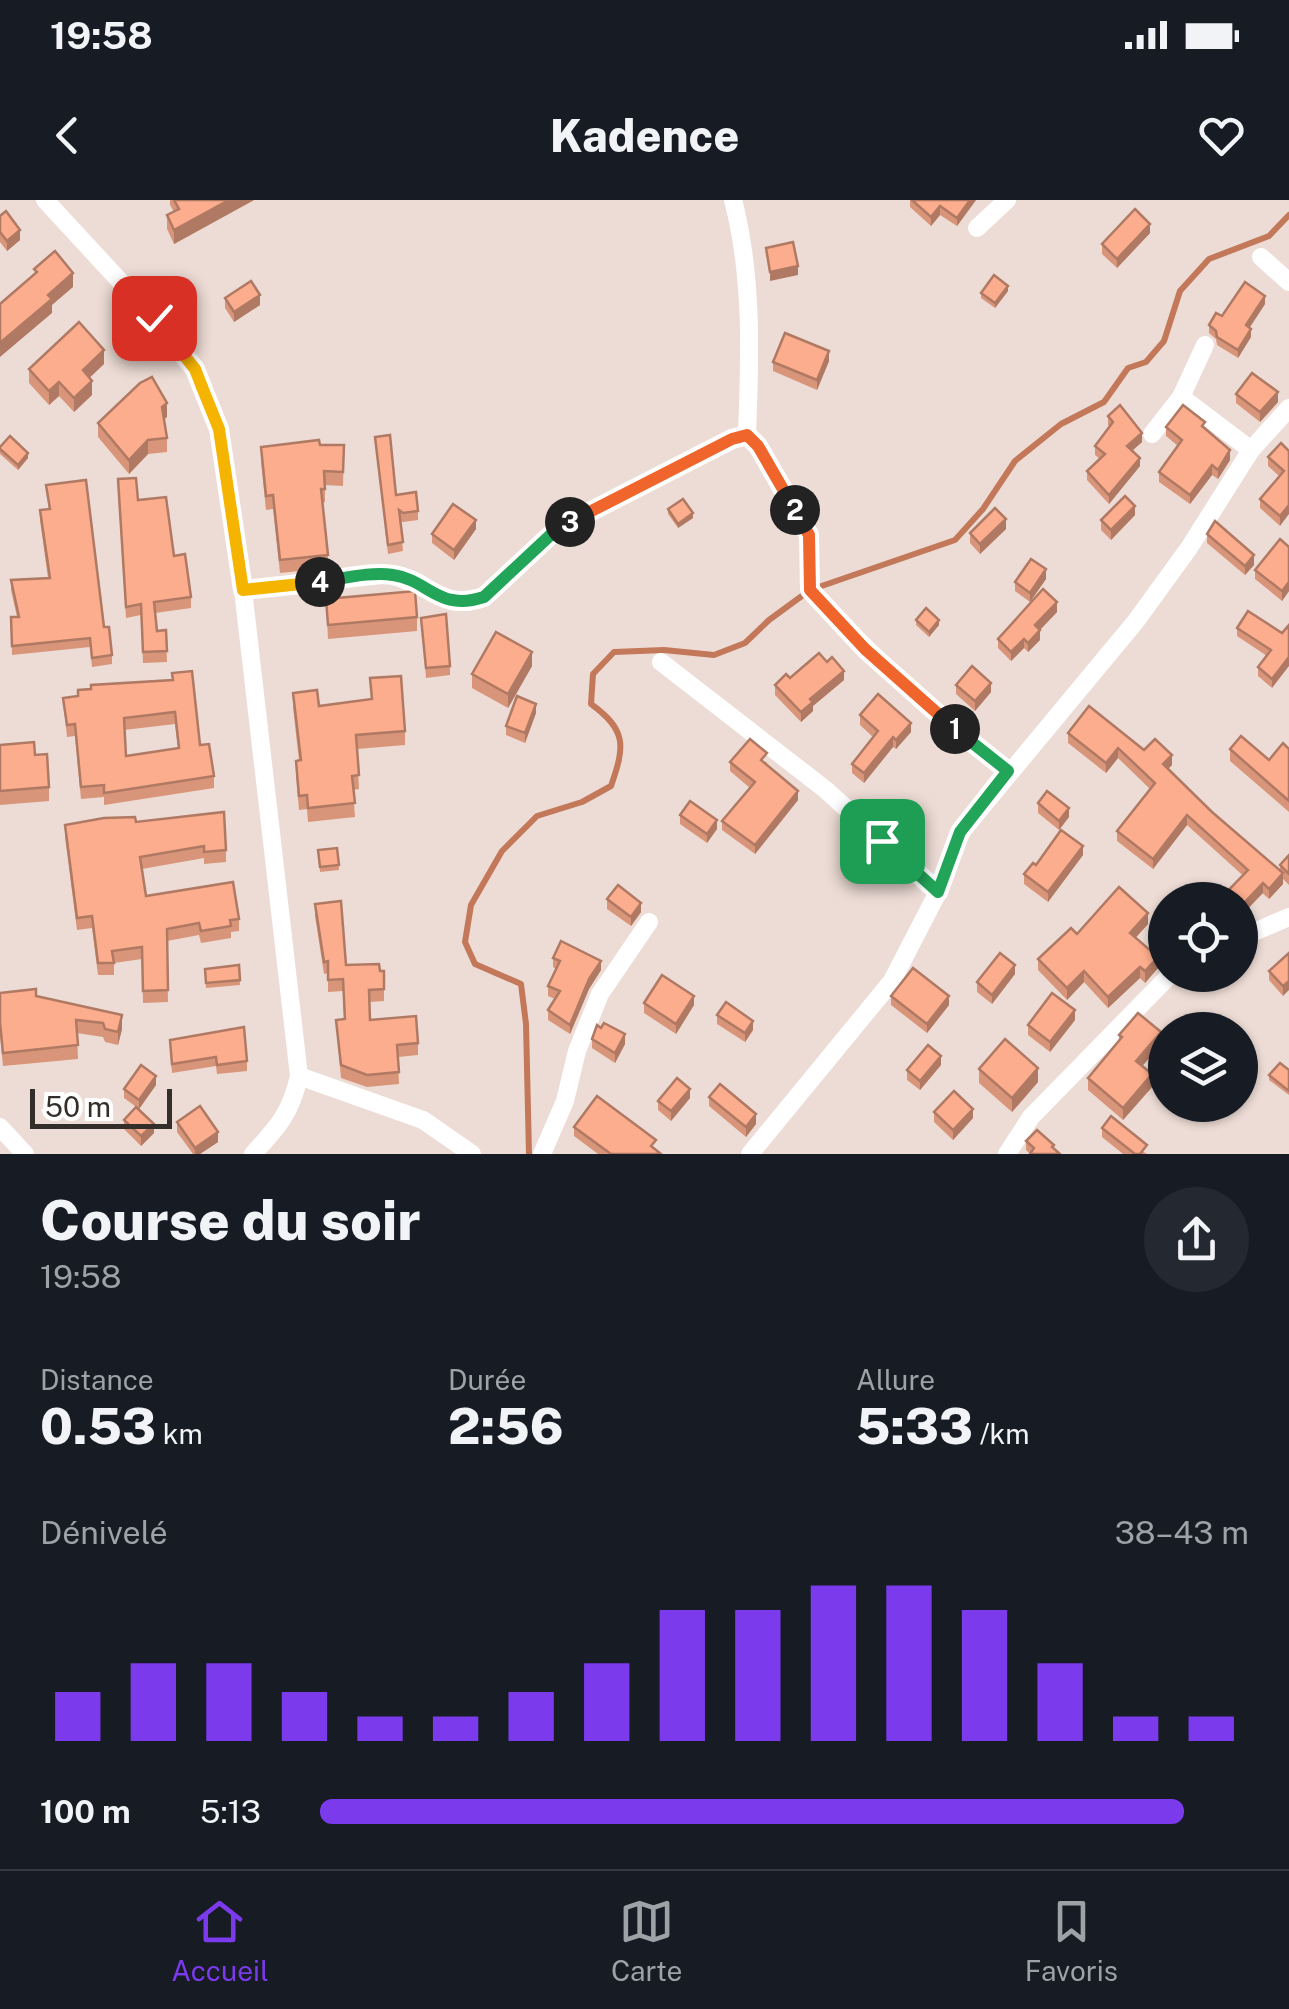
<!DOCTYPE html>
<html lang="fr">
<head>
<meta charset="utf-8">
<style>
  :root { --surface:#171b24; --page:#242831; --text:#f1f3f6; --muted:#9ea1a6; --line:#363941; --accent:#7c3aed }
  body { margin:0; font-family:"Public Sans",sans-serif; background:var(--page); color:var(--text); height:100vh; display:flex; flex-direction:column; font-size:38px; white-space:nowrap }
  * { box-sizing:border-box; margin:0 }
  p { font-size:32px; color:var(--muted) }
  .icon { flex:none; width:55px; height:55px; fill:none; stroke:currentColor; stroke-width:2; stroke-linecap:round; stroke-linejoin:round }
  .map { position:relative; height:954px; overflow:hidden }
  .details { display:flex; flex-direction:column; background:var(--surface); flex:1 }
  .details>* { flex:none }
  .tools { position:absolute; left:1148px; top:682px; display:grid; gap:20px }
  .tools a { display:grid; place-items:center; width:110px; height:110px; border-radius:50%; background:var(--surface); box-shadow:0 2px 8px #0004; font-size:50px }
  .scale { position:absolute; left:30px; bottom:25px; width:142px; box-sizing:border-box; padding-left:10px; border:5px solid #342e2b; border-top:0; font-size:28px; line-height:35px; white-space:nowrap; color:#342e2b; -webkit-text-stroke:8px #fff; paint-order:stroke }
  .pin { position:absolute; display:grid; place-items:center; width:85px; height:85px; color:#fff; margin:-42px; border-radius:20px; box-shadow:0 5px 15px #0006 }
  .km { position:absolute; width:50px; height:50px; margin:-25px; border-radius:50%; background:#222; color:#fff; font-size:28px; line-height:50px; text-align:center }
  .round { display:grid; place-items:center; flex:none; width:105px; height:105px; border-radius:52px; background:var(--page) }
  .head { display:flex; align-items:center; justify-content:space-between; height:170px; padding:0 40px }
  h1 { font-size:55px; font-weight:800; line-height:75px }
  .figures { display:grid; grid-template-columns:repeat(3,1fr); gap:15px; height:170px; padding:10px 40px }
  .figures div { display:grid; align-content:center }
  .figures b { font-size:50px; font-weight:800 }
  .figures small { font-size:28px; font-weight:400 }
  .figures p { font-size:28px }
  .chart { height:280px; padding:20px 40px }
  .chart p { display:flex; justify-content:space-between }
  .chart svg { width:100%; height:180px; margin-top:10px; stroke:var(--accent); stroke-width:6 }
  ul { padding:0 40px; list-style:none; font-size:32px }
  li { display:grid; grid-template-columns:160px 120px 1fr; align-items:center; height:75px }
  li i { height:25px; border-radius:12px; background:var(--accent) }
  .status { display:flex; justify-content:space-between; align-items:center; height:70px; padding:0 50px; background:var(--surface); direction:ltr }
  .status svg { height:28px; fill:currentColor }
  header { display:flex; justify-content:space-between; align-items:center; height:130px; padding:0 40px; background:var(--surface); font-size:45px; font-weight:800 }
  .dock { display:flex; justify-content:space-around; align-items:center; height:140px; border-top:2px solid var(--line); background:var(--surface); font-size:28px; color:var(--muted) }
  .dock a { display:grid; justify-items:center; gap:5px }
  .dock .active { color:var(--accent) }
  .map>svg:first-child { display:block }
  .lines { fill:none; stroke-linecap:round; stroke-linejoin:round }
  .stream { stroke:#c27859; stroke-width:6 }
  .street { stroke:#fff; stroke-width:18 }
  .wall { fill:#d99579; fill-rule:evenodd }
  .shaded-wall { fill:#b07963 }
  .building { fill:#fcad8d; stroke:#b07963; stroke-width:2.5; fill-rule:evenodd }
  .split-1-casing { stroke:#fff; stroke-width:20 }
  .split-2-casing { stroke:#fff; stroke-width:20 }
  .split-3-casing { stroke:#fff; stroke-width:20 }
  .split-4-casing { stroke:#fff; stroke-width:20 }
  .split-5-casing { stroke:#fff; stroke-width:20 }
  .split-6-casing { stroke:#fff; stroke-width:20 }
  .split-1 { stroke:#22a559; stroke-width:12 }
  .split-2 { stroke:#f0652b; stroke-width:12 }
  .split-3 { stroke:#f0652b; stroke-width:12 }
  .split-4 { stroke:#22a559; stroke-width:12 }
  .split-5 { stroke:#f5b400; stroke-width:12 }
  .split-6 { stroke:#f5b400; stroke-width:12 }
</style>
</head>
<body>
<div class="status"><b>19:58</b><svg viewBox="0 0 49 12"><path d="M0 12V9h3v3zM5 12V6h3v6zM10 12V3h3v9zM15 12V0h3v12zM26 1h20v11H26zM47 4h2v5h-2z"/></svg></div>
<header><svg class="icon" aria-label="back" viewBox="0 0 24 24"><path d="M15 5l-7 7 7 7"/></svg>Kadence<svg class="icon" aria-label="heart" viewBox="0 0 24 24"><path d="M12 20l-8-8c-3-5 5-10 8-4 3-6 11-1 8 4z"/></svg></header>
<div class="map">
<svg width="1289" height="954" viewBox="0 0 1289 954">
  <rect width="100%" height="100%" fill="#eddcd5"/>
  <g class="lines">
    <path class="stream" d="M529 954 526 824 521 784 475 764 465 742 471 705 502 651 537 616 582 602 611 586C625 546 627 530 591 504L593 474 614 452 664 450 714 455 745 443 769 420 810 390 955 340 983 309 1015 261 1061 224 1104 202 1128 168 1146 162 1164 141 1180 91 1209 59 1269 36 1289 15"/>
    <g class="street">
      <path d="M45 0 154 118 195 169 219 229 243 390 299 876C291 913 278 927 253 954"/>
      <path d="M733 0C753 76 750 158 747 235"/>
      <polyline points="977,28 1007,0"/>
      <polyline points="1261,57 1289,82"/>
      <polyline points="1181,197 1205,145"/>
      <polyline points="1152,234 1181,197 1251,250"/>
      <path d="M243 390 391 374 453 401 469 402 484 397 557 329 732 239 747 235 758 246 809 335 810 390C871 458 938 515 1009 571"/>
      <polyline points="661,462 826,590 938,692"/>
      <polyline points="1240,738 1289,717"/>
      <polyline points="299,876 423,920 472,954"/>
      <polyline points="0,927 25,954"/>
      <polyline points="542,954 565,901 577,851 600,794 649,722"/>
      <polyline points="750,954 892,781 938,692 961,632 1136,421 1189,348 1251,250 1289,208"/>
      <polyline points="1007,954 1031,917 1170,775"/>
    </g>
  </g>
  <g class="wall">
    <polygon points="170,0 254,0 174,44 167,29 167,15 174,12 170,5"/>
    <polygon points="910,0 976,0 957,26 940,15 931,26 910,7"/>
    <polygon points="0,16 20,40 7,51 0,42"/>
    <polygon points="1150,33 1117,68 1102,54 1102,44"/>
    <polygon points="1008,91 995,108 981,98 981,93"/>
    <polygon points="225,98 260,105 234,122 225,108"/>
    <polygon points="1265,104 1250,127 1251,137 1238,158 1217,145 1216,139 1209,133 1209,125 1222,116"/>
    <polygon points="829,161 817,190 773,171 773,162"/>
    <polygon points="104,164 89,178 92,195 74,212 59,196 49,205 29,183 29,169"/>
    <polygon points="1236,194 1278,202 1260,222 1236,203"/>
    <polygon points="1108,216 1142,242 1132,251 1140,266 1109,304 1087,280 1087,271 1100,259 1095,255 1095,246 1109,226 1108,225"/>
    <polygon points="167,217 164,219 167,238 167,252 148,254 129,274 98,237 98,223"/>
    <polygon points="1166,227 1205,229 1230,260 1218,279 1212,275 1190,304 1159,282 1159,272 1178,246 1166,236"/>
    <polygon points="375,237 396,295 418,311 418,320 403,322 400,321 403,351 388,354"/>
    <polygon points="320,245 344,245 343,286 325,285 325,302 322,303 328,355 328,368 280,373 273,309 266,310 261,261 261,247"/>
    <polygon points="0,247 28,258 18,270 0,254"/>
    <polygon points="1289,251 1280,326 1260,308 1260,299 1279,276 1268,266 1268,257"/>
    <polygon points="46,285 104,427 112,455 112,464 92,467 90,447 12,455 11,417 17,417 11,390 11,380 48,378 40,320 40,310 49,309"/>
    <polygon points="118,290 138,300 174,356 191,397 191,408 155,413 157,431 166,430 167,462 143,463 141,415 126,418"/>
    <polygon points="668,309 693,318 678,328 668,314"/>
    <polygon points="1135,315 1111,340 1101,330 1101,320"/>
    <polygon points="476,329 454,360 432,343 432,334"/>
    <polygon points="1006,329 980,354 970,343 970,333"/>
    <polygon points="1207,334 1254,365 1245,375 1207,343"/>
    <polygon points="1289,347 1289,391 1282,401 1255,379 1255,370"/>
    <polygon points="1046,379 1030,402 1015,391 1015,382"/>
    <polygon points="326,399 417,417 417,431 328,439"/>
    <polygon points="1057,412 1040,430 1040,440 1028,452 1024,448 1011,461 998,448 998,439"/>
    <polygon points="421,418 450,466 450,475 426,478"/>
    <polygon points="916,420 939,425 929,437 916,425"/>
    <polygon points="1237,428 1282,433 1272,488 1258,476 1258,467 1267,456 1237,436"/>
    <polygon points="532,466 508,508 472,488 472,474"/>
    <path d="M172 473 200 545 214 576V588L104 605V597L81 599 75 536 67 537 63 498 172 480ZM175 524 178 548 126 556 124 530Z"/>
    <polygon points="370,478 405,531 405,545 357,549 359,589 353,590 355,617 308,622 307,609 299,610 296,575 296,561 299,561 293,507 293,493 319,506 371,499"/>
    <polygon points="790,478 844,480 813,506 813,511 801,522 775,495 775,485"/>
    <polygon points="956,485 991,492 975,511 956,494"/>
    <polygon points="536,513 525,543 506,535 506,526"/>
    <polygon points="860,515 911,532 896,549 893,547 864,583 852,573 852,564 873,537 860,525"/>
    <polygon points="1068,533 1144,550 1172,565 1168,569 1212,612 1280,671 1280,665 1289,655 1289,685 1283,679 1283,684 1269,699 1187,625 1153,669 1117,641 1117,631 1150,589 1118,558 1106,573 1068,543"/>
    <polygon points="0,545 35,555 49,587 49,601 0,605"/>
    <polygon points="1230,549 1269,560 1289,549 1289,612 1230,561"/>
    <polygon points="730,562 767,562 766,564 798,600 755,654 722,630 722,621 750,588 730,571"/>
    <polygon points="1038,603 1069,617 1059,630 1038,613"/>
    <polygon points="680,615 717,629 707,643 680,624"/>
    <polygon points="136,622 226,650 226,662 204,664 204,658 142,669 146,696 239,719 239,731 231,732 231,738 201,743 199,735 167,741 168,802 143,803 142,759 114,763 114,775 98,775 92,728 77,730 65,637 65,625"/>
    <polygon points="337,648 339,670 320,672 318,650"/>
    <polygon points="1083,655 1048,702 1024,684 1024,674 1036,665"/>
    <polygon points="607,699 641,712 631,726 607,709"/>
    <polygon points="315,704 346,765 384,771 384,801 370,802 370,820 418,843 418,855 398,857 399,884 367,887 341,878 336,820 344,819 343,791 328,792 328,773 324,774 315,716"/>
    <polygon points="1148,724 1135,738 1158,768 1145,783 1140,778 1108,808 1084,782 1067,800 1038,770 1038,759 1077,734"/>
    <polygon points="1289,753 1283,796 1269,780 1269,771"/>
    <polygon points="553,758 601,770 589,789 570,834 548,820 548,810 555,799 548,796 548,786 556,769 553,767"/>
    <polygon points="239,765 240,785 206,788 205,769"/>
    <polygon points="1015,774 992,804 977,792 977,782"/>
    <polygon points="0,793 36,796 122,829 118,845 105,842 103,837 77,833 78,859 3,866 0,835"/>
    <polygon points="891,796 949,805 927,833 891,805"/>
    <polygon points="644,803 694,805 676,834 644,813"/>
    <polygon points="717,815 753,830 745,842 717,824"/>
    <polygon points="1075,820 1050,852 1028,835 1028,825"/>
    <polygon points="1119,835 1161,845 1142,866 1152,887 1123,920 1088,890 1088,878 1119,841"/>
    <polygon points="592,839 625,844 615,863 592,848"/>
    <polygon points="170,849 247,861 247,871 217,874 216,866 172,873"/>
    <polygon points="941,865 920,890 907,880 907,870"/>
    <polygon points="979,869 1038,882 1012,912 979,883"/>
    <polygon points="1289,870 1289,895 1269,880 1269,875"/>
    <polygon points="156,885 139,909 124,898 124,889"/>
    <polygon points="709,897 756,924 746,937 709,906"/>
    <polygon points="690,898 671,921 658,910 658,901"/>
    <polygon points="1181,905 1210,905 1200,918"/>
    <polygon points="934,912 973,918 953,940 934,922"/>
    <polygon points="124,920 154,933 141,946 124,929"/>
    <polygon points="177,922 218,942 200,954 193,954 177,932"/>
    <polygon points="574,927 656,949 661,954 598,954 574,936"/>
    <polygon points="1102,928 1147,954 1123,954 1102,937"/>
    <polygon points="1026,941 1054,948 1030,954 1026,950"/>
  </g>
  <g class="shaded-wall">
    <polygon points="229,0 254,0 174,44 174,30"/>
    <polygon points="970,0 976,0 957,26 957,18"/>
    <polygon points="940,6 940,15 931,26 931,17"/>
    <polygon points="1150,24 1150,33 1117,68 1117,59"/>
    <polygon points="20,30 20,40 7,51 7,41"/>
    <polygon points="798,66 798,75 770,81 770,72"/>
    <polygon points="73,73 73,87 52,105 52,113 0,157 0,143 48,95"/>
    <polygon points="1008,86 1008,91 995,108 995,103"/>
    <polygon points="260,95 260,105 234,122 234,112"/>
    <polygon points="1265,96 1265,104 1246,133 1246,125"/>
    <polygon points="1251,129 1251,137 1238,158 1238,150"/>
    <polygon points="104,150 104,164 83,184 83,170"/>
    <polygon points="829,151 829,161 817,190 817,180"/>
    <polygon points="92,181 92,195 74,212 74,198"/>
    <polygon points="59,182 59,196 49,205 49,191"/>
    <polygon points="1278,192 1278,202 1260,222 1260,212"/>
    <polygon points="167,203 167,217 162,221 162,207"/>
    <polygon points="1142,233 1142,242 1127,255 1127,246"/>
    <polygon points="148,240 148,254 129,274 129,260"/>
    <polygon points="1230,250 1230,260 1218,279 1218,270"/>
    <polygon points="28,253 28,258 18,270 18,265"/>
    <polygon points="1140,258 1140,266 1109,304 1109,295"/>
    <polygon points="1212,265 1212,275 1190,304 1190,295"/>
    <polygon points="1289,305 1289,314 1280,326 1280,316"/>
    <polygon points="1135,306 1135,315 1111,340 1111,330"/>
    <polygon points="693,313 693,318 678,328 678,324"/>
    <polygon points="1006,319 1006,329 980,354 980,344"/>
    <polygon points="476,320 476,329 454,360 454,350"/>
    <polygon points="1254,355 1254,365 1245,375 1245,366"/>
    <polygon points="1046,369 1046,379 1030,402 1030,393"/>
    <polygon points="1289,382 1289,391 1282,401 1282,391"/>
    <polygon points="1057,402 1057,412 1035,435 1035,425"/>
    <polygon points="939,420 939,425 929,437 929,432"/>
    <polygon points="1040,430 1040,440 1028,452 1028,443"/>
    <polygon points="1024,439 1024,448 1011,461 1011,452"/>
    <polygon points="532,452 532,466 508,508 508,494"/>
    <polygon points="1289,457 1289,466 1272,488 1272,479"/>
    <polygon points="844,471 844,480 813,506 813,511 801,522 801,512 810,499"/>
    <polygon points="991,483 991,492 975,511 975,501"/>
    <polygon points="536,504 536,513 525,543 525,533"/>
    <polygon points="911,523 911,532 896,549 896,540"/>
    <polygon points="893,537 893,547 864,583 864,573"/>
    <polygon points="1118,548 1118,558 1106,573 1106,563"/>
    <polygon points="1172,555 1172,565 1163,574 1163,564"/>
    <polygon points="798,591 798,600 755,654 755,645"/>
    <polygon points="1069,608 1069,617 1059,630 1059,621"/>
    <polygon points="1187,615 1187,625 1153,669 1153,659"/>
    <polygon points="717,620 717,629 707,643 707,634"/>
    <polygon points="1083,646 1083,655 1048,702 1048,692"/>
    <polygon points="1283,673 1283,684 1269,699 1269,689"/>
    <polygon points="1263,683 1263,693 1240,717 1240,707"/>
    <polygon points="641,703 641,712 631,726 631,717"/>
    <polygon points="1148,713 1148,724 1130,744 1130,733"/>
    <polygon points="1158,757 1158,768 1145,783 1145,771"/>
    <polygon points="601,761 601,770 589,789 570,834 570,825 589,779"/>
    <polygon points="1015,765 1015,774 992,804 992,795"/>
    <polygon points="1140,767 1140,778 1108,808 1108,797"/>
    <polygon points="1084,771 1084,782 1067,800 1067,788"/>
    <polygon points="1289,781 1289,790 1283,796 1283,786"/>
    <polygon points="694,796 694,805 676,834 676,824"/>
    <polygon points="949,796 949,805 927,833 927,824"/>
    <polygon points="1075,810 1075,820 1050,852 1050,842"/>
    <polygon points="122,815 122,829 118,845 118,832"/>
    <polygon points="753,821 753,830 745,842 745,833"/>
    <polygon points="1161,832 1161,845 1136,873 1136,861"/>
    <polygon points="625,834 625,844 615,863 615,853"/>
    <polygon points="941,856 941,865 920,890 920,881"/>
    <polygon points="1038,868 1038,882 1012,912 1012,898"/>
    <polygon points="1152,874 1152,887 1123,920 1123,908"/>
    <polygon points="156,876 156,885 139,909 139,900"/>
    <polygon points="690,889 690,898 671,921 671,911"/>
    <polygon points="973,909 973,918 953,940 953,930"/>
    <polygon points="756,914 756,924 746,937 746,927"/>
    <polygon points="154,924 154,933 141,946 141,936"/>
    <polygon points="218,932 218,942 200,954 195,954 195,948"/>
  </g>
  <g class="building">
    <polygon points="174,0 229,0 174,30 167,15 179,9"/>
    <polygon points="912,0 970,0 957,18 940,6 931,17"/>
    <polygon points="1135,9 1150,24 1117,59 1102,44"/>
    <polygon points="6,11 20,30 7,41 0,32 0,16"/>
    <polygon points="793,42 798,66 770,72 766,48"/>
    <polygon points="55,51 73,73 48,95 52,99 0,143 0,104 37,72 34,69"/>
    <polygon points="994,75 1008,86 995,103 981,93"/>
    <polygon points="251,81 260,95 234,112 225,98"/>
    <polygon points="1245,82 1265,96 1246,125 1251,129 1238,150 1217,137 1216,131 1209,125 1216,113 1222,116"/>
    <polygon points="79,122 104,150 83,170 92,181 74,198 59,182 49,191 29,169"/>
    <polygon points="785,133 829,151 817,180 773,162"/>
    <polygon points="1252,173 1278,192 1260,212 1236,194"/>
    <polygon points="152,177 167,203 162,207 167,238 148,240 129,260 98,223 140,183"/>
    <polygon points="1120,205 1142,233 1127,246 1140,258 1109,295 1087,271 1105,254 1095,246 1113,222 1108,216"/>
    <polygon points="1183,205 1205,222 1202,226 1230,250 1218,270 1212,265 1190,295 1159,272 1182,240 1166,227"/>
    <polygon points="390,235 396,295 416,292 418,311 403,313 399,310 403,342 388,345 375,237"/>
    <polygon points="10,236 28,253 18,265 0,249 0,247"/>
    <polygon points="319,240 320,245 344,245 343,272 324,271 325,289 321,289 328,355 280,360 273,295 266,296 261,247"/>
    <polygon points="1281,243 1289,251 1289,305 1280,316 1260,299 1284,271 1268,257"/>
    <polygon points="136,278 138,300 166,297 174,356 185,354 191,397 154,402 157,431 166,430 167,451 143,452 141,404 126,407 118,279"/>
    <polygon points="86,280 104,427 109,427 112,455 92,458 90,438 12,446 11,417 19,417 11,380 50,378 40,310 50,309 46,285"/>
    <polygon points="1125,296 1135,306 1111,330 1101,320"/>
    <polygon points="683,299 693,313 678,324 668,309"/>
    <polygon points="453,304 476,320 454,350 432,334"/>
    <polygon points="995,308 1006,319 980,344 970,333"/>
    <polygon points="1215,321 1254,355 1245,366 1207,334"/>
    <polygon points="1280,339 1289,347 1289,382 1282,391 1255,370"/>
    <polygon points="1031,359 1046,369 1030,393 1015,382"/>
    <polygon points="1043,389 1057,402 1035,425 1040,430 1028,443 1024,439 1011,452 998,439"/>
    <polygon points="415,391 417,417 328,425 326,399"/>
    <polygon points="926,408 939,420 929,432 916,420"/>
    <polygon points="1248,411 1282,433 1289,425 1289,457 1272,479 1258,467 1271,450 1237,428"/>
    <polygon points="446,414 450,466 426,468 421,418"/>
    <polygon points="496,432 532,452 508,494 472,474"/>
    <polygon points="819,453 827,462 832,457 844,471 810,499 813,502 801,512 775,485 786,474 790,478"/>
    <polygon points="972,466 991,483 975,501 956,485"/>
    <path d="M192 471 200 545 209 544 214 576 104 593V585L81 587 75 524 67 525 63 498 78 496V490L91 489V485L173 480 172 473ZM175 512 179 548 126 556 124 518Z"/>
    <polygon points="401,476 405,531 356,535 359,575 352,576 355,603 308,608 307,595 299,596 296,561 301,560 293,493 317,490 319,506 372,499 370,478"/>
    <polygon points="878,494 911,523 896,540 893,537 864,573 852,564 878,531 860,515"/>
    <polygon points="517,496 536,504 525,533 506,526"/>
    <polygon points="1089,506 1144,550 1155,539 1172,555 1163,564 1212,612 1283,673 1269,689 1263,683 1240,707 1240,700 1219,700 1248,670 1187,615 1153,659 1117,631 1155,583 1118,548 1106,563 1068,533"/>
    <polygon points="1241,536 1269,560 1283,543 1289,549 1289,601 1230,549"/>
    <polygon points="750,539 767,553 761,560 798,591 755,645 722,621 755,582 730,562"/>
    <polygon points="34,542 35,555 47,554 49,587 0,591 0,545"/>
    <polygon points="1047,591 1069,608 1059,621 1038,603"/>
    <polygon points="690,601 717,620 707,634 680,615"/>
    <polygon points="224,612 226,650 204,652 204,646 140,657 146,696 233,682 239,719 230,720 231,726 201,731 199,723 167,729 168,790 143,791 142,747 112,751 114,763 98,763 92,716 77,718 65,625 104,618 135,617 136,622"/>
    <polygon points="1061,630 1083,646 1048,692 1024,674 1033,663 1036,665"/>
    <polygon points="337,648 339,665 320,667 318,650"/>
    <polygon points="1289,655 1289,674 1280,665"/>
    <polygon points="618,685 641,703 631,717 607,699"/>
    <polygon points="1119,687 1148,713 1130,733 1158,757 1145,771 1140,767 1108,797 1084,771 1067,788 1038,759 1071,728 1077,734"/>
    <polygon points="341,701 346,765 379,764 380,771 384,771 384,789 369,790 370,820 416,816 418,843 397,845 399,872 367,875 341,865 336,820 345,819 343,779 328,780 328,761 324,762 315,704"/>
    <polygon points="561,741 601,761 589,779 570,825 548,810 560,791 548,786 560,761 553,758"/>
    <polygon points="1000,753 1015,765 992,795 977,782"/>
    <polygon points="1289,753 1289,781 1283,786 1269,771"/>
    <polygon points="239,765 240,780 206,783 205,769"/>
    <polygon points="913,768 949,796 927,824 891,796"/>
    <polygon points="662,775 694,796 676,824 644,803"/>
    <polygon points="36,789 36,796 122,815 118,832 105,829 103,823 76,820 78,845 3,853 0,822 0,793"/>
    <polygon points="1052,793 1075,810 1050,842 1028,825"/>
    <polygon points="726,802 753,821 745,833 717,815"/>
    <polygon points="1138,813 1161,832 1136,861 1152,874 1123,908 1088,878 1122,837 1119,835"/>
    <polygon points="604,823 625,834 615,853 592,839 597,825 601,828"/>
    <polygon points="244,827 247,861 217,865 216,857 172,864 170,840"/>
    <polygon points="1005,839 1038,868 1012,898 979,869"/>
    <polygon points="928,845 941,856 920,881 907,870"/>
    <polygon points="1280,863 1289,870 1289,891 1269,875"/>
    <polygon points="141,865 156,876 139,900 124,889"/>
    <polygon points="677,878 690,889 671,911 658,901"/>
    <polygon points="720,884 756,914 746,927 709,897"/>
    <polygon points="954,891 973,909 953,930 934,912"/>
    <polygon points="597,896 656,940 651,946 661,954 611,954 574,927"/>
    <polygon points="1188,905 1206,905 1200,913"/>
    <polygon points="200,906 218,932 195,948 177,922"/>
    <polygon points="136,907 154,924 141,936 124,920"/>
    <polygon points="1111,916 1147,945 1140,954 1135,954 1102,928"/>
    <polygon points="1037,930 1054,945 1052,947 1060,954 1030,954 1034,948 1026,941"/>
  </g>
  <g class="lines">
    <defs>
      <polyline id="split-1" points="882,641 938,692 960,632 1008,571 955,529"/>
      <polyline id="split-2" points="795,310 809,335 810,390 865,449 955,529"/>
      <polyline id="split-3" points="570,322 732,239 747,235 758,246 795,310"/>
      <path id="split-4" d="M320 382C342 379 371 371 393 375 429 380 438 412 484 397L557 329 570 322"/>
      <polyline id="split-5" points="202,187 219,229 243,390 320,382"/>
      <polyline id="split-6" points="154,118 195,169 202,187"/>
    </defs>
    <use href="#split-1" class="split-1-casing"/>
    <use href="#split-2" class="split-2-casing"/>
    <use href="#split-3" class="split-3-casing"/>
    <use href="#split-4" class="split-4-casing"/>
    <use href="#split-5" class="split-5-casing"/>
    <use href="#split-6" class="split-6-casing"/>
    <use href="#split-1" class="split-1"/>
    <use href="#split-2" class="split-2"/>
    <use href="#split-3" class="split-3"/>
    <use href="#split-4" class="split-4"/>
    <use href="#split-5" class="split-5"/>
    <use href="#split-6" class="split-6"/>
  </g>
</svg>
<div class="tools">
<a><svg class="icon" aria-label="locate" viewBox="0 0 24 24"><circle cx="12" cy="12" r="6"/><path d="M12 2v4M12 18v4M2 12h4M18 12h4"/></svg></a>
<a><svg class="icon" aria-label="layers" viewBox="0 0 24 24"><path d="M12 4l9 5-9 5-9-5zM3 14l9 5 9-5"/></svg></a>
</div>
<div class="scale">50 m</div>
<div class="pin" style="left:882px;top:641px;background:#1e9e55"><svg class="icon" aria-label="arrive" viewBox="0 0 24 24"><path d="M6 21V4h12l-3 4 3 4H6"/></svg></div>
<div class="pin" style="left:154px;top:118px;background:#d93025"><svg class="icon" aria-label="check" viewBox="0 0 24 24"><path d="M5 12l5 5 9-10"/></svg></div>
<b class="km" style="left:955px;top:529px">1</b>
<b class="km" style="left:795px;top:310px">2</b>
<b class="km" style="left:570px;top:322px">3</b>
<b class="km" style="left:320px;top:382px">4</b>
</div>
<section class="details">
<div class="head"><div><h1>Course du soir</h1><p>19:58</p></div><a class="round"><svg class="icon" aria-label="share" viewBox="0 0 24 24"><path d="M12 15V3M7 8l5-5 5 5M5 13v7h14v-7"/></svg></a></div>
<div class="figures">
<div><p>Distance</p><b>0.53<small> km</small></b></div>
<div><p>Durée</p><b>2:56</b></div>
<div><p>Allure</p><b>5:33<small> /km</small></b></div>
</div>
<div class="chart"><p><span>Dénivelé</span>38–43 m</p>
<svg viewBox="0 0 160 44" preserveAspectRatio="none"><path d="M5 44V32M15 44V25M25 44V25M35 44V32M45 44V38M55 44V38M65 44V32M75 44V25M85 44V12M95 44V12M105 44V6M115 44V6M125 44V12M135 44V25M145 44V38M155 44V38"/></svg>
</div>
<ul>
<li><b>100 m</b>5:13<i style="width:93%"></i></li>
</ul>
</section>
<nav class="dock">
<a class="active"><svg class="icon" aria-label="home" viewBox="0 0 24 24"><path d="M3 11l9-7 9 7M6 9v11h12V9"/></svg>Accueil</a>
<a><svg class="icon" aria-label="map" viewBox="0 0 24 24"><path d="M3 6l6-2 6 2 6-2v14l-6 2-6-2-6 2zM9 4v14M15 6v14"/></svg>Carte</a>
<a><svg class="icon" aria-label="saved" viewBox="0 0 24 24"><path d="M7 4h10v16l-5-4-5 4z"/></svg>Favoris</a>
</nav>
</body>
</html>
